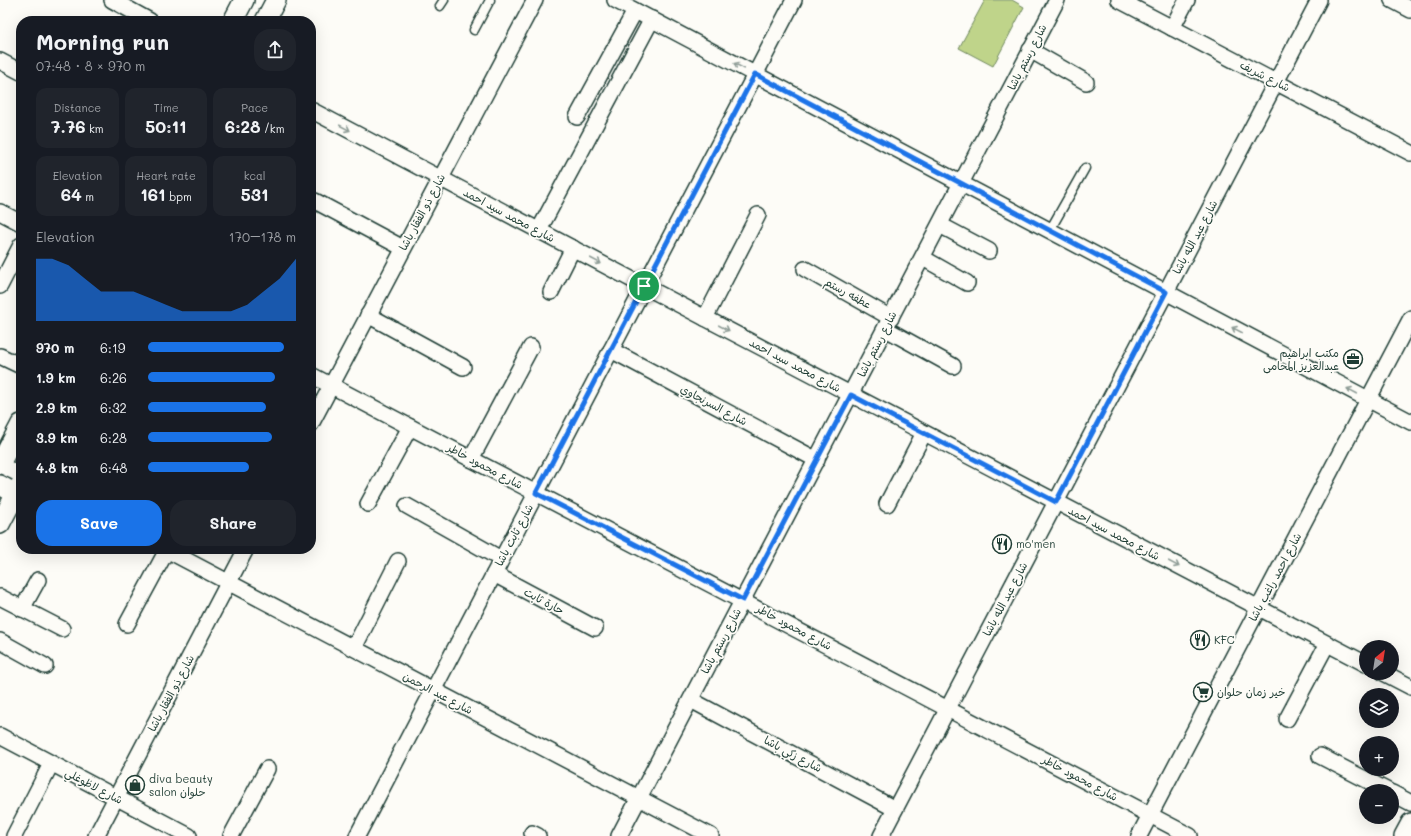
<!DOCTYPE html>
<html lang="en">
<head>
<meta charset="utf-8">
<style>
  :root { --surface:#171b24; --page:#20242c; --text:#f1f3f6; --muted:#9ea1a6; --accent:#1a73e8 }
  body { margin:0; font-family:Mali,"Playpen Sans Arabic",sans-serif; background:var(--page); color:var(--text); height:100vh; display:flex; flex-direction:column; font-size:15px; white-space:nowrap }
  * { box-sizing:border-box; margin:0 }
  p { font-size:13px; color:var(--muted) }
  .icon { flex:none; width:22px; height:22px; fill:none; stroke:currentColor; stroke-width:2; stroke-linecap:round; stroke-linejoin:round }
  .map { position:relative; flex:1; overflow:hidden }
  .panel { position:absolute; left:16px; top:16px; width:300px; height:538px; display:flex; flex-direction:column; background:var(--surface); border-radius:16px; box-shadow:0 4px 16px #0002 }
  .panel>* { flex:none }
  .needle { width:26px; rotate:30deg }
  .fabs { position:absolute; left:1359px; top:640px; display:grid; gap:8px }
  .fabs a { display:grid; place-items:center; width:40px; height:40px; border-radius:50%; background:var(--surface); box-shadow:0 4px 16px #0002; font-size:20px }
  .pin { position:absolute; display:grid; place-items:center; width:34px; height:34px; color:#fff; margin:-17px; border:2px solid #fff; border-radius:50%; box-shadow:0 1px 4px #0007 }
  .round { display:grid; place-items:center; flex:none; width:42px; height:42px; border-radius:16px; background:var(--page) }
  .summary { display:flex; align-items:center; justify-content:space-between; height:68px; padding:0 20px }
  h1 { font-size:22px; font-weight:700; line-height:30px }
  .figures { display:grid; grid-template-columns:repeat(3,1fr); gap:6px; height:68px; padding:4px 20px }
  .figures div { display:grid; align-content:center; border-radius:10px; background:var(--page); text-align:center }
  .figures b { font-size:17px; font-weight:700 }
  .figures small { font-size:11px; font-weight:400 }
  .figures p { font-size:11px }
  .chart { height:112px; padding:8px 20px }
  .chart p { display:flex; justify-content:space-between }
  .chart svg { width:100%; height:72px; margin-top:4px; fill:var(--accent); opacity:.7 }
  .cta { display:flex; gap:8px; margin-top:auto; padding:8px 20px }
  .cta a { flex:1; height:46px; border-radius:16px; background:var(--accent); color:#fff; font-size:16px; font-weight:700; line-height:46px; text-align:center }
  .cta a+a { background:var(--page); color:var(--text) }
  ul { padding:0 20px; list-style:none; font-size:13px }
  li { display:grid; grid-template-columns:64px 48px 1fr; align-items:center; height:30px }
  li i { height:10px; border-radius:5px; background:var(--accent) }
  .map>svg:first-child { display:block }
  .green { fill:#bfd48a; stroke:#6f885f }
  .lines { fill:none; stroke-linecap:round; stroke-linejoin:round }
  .service-casing { stroke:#1f3d34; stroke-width:11 }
  .minor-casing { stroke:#1f3d34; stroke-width:18 }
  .tertiary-casing { stroke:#1f3d34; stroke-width:22 }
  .service { stroke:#fdfcf7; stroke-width:8 }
  .minor { stroke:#fdfcf7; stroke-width:15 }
  .tertiary { stroke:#fdfcf7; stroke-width:19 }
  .oneway { stroke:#8e9c96 }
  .route-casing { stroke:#fff; stroke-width:8 }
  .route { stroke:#1a73e8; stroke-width:5 }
  .labels { text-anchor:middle; stroke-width:3.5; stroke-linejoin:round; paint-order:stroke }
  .street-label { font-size:11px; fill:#1f3d34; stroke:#fdfcf7 }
  .poi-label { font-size:11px; fill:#1f3d34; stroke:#fdfcf7; text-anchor:start }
</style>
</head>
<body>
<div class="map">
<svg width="1411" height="836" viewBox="0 0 1411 836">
  <rect width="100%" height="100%" fill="#fdfcf7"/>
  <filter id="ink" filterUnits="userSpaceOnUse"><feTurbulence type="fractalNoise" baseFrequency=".025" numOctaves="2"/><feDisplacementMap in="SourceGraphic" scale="8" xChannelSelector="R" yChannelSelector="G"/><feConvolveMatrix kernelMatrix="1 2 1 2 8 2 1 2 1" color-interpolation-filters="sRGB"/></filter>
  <g filter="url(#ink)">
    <polygon class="green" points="985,0 1012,0 1024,7 993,66 959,48"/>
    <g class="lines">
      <defs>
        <g id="service">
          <polyline points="440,6 444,0"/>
          <polyline points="474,30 490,0"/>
          <polyline points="1050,230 1085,168"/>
        </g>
        <g id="minor">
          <polyline points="112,0 150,21"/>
          <polyline points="615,0 1411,422"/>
          <polyline points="1119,0 1411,153"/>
          <polyline points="1392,0 1411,10"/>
          <polyline points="1172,28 1187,0"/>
          <polyline points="1030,50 1086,82"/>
          <polyline points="0,61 21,72"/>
          <polyline points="311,110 644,286 1366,664"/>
          <polyline points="577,117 635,11"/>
          <polyline points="315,201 403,248"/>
          <polyline points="0,212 21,223"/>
          <polyline points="940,225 989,251"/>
          <polyline points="539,230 652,19"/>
          <polyline points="923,258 967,283"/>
          <polyline points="805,269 891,318"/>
          <polyline points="0,286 21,245"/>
          <polyline points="551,292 573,248"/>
          <polyline points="368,315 463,367"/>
          <polyline points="705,318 758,215"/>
          <polyline points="886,329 953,366"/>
          <polyline points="611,350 817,460"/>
          <polyline points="0,356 21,366"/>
          <polyline points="311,375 1190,836"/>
          <polyline points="311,424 535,0"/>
          <polyline points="471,459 531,347"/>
          <polyline points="0,465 21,475"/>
          <polyline points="368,504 410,427"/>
          <polyline points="887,504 924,433"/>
          <polyline points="407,506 501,559"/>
          <polyline points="165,549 711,836"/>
          <polyline points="494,574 595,628"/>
          <polyline points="0,597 62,629"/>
          <polyline points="22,609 38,580"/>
          <polyline points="127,624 167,550"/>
          <polyline points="0,641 45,666"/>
          <polyline points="354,648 398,561"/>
          <polyline points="1384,673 1411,687"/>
          <polyline points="691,700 895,809"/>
          <polyline points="1287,719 1327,644"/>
          <polyline points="0,736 189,836"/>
          <polyline points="1320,756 1388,791"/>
          <polyline points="1392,793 1411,803"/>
          <polyline points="532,833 538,836"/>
          <polyline points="14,836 51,764"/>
          <polyline points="96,836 246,549"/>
          <polyline points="231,836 267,769"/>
          <polyline points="357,836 794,0"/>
          <polyline points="619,836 1057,0"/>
          <polyline points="881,836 1319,0"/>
          <polyline points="1139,836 1411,318"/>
        </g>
        <g id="tertiary">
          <polyline points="233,21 244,0"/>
          <polyline points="265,21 276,0"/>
          <polyline points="0,464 21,424"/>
          <polyline points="0,485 16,494"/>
          <polyline points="0,524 21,484"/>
          <polyline points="1404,836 1411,823"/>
        </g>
      </defs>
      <use href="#service" class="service-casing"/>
      <use href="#minor" class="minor-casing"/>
      <use href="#tertiary" class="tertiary-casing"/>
      <use href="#service" class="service"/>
      <use href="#minor" class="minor"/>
      <use href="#tertiary" class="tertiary"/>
    </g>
    <defs><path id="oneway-shaft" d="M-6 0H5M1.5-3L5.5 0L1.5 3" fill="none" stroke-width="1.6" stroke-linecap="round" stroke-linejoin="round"/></defs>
    <g class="oneway">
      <use href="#oneway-shaft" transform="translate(739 66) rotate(-152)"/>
      <use href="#oneway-shaft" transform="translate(345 128) rotate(28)"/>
      <use href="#oneway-shaft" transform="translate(596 261) rotate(28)"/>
      <use href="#oneway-shaft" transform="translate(724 328) rotate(28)"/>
      <use href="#oneway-shaft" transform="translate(1237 330) rotate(-152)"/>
      <use href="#oneway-shaft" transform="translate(1352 391) rotate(-152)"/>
      <use href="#oneway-shaft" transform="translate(1174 564) rotate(28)"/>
    </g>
  </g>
  <g class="lines" filter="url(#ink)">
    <defs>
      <polygon id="route" points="755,74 1166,292 1056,502 851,395 743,600 536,493"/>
    </defs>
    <use href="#route" class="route-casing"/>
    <use href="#route" class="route"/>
  </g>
  <defs>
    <symbol id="office-ring" viewBox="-11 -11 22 22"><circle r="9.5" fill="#fdfcf7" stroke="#1f3d34" stroke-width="1.5"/><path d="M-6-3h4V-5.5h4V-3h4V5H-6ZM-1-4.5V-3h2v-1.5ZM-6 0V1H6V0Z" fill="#1f3d34"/></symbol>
    <symbol id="restaurant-ring" viewBox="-11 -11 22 22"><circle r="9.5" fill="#fdfcf7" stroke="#1f3d34" stroke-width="1.5"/><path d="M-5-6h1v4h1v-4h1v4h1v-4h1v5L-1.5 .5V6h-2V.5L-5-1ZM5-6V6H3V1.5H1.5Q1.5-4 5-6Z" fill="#1f3d34"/></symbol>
    <symbol id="supermarket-ring" viewBox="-11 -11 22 22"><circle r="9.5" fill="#fdfcf7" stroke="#1f3d34" stroke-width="1.5"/><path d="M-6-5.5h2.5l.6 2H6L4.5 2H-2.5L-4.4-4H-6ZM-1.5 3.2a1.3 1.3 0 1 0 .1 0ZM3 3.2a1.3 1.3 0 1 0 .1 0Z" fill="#1f3d34"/></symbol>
    <symbol id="shop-ring" viewBox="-11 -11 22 22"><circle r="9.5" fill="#fdfcf7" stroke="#1f3d34" stroke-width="1.5"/><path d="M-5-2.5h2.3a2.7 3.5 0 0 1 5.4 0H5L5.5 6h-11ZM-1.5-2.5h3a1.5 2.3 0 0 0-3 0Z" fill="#1f3d34"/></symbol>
  </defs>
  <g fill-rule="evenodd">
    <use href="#office-ring" x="1342" y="348" width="22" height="22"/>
    <use href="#restaurant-ring" x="991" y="533" width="22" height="22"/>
    <use href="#restaurant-ring" x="1189" y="629" width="22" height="22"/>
    <use href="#supermarket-ring" x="1192" y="681" width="22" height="22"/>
    <use href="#shop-ring" x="124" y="774" width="22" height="22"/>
  </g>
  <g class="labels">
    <g class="street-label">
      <text transform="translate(1027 57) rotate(-63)" y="4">شارع رستم باشا</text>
      <text transform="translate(1265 76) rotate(27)" y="4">شارع شريف</text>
      <text transform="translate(422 212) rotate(-62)" y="4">شارع ذو الفقار باشا</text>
      <text transform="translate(509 215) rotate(28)" y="4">شارع محمد سيد احمد</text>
      <text transform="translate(1195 237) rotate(-62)" y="4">شارع عبد الله باشا</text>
      <text transform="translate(848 293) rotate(29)" y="4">عطفه رستم</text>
      <text transform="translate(877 344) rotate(-63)" y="4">شارع رستم باشا</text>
      <text transform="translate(795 365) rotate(28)" y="4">شارع محمد سيد احمد</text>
      <text transform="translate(714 405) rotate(28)" y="4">شارع السرنجاوي</text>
      <text transform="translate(485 466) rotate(28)" y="4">شارع محمود خاطر</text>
      <text transform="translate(1114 533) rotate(28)" y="4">شارع محمد سيد احمد</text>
      <text transform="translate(514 535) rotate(-62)" y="4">شارع ثابت باشا</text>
      <text transform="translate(1275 577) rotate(-62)" y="4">شارع احمد راغب باشا</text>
      <text transform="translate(1005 599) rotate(-62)" y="4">شارع عبد الله باشا</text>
      <text transform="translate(544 601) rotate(28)" y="4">حارة ثابت</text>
      <text transform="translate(794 627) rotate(28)" y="4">شارع محمود خاطر</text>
      <text transform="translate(721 641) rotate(-62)" y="4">شارع رستم باشا</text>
      <text transform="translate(171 693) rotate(-62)" y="4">شارع ذو الفقار باشا</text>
      <text transform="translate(438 693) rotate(28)" y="4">شارع عبد الرحمن</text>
      <text transform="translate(793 754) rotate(28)" y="4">شارع زكي باشا</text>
      <text transform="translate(1080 778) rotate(28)" y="4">شارع محمود خاطر</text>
      <text transform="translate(94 786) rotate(28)" y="4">شارع لاظوغلي</text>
    </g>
    <g class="poi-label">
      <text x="1339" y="357" text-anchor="end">مكتب ابراهيم<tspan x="1339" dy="13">عبدالعزيز المحامى</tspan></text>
      <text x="1016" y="548">mo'men</text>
      <text x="1214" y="644">KFC</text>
      <text x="1217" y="696">خير زمان حلوان</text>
      <text x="149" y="783">diva beauty<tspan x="149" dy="13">salon حلوان</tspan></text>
    </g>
  </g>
</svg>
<div class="fabs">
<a><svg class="needle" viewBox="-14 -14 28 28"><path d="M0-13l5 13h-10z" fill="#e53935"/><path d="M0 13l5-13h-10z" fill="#9ea1a6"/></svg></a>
<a><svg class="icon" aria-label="layers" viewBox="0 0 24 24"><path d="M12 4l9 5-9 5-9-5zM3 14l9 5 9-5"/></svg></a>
<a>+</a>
<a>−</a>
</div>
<div class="pin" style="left:644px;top:286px;background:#1e9e55"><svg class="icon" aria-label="arrive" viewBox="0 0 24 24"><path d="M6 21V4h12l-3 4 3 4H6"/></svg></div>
<section class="panel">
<div class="summary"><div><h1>Morning run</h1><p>07:48 · 8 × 970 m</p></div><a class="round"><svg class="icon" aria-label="share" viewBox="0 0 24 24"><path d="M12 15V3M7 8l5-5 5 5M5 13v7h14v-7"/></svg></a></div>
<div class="figures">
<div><p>Distance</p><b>7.76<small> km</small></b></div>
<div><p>Time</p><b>50:11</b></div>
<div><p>Pace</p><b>6:28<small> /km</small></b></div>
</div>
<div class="figures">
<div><p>Elevation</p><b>64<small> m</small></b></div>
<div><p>Heart rate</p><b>161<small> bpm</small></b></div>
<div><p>kcal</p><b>531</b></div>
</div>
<div class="chart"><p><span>Elevation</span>170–178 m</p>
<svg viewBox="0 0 160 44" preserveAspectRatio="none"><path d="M0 44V6L10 6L20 10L30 18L40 26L50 26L60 26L70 30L80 34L90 38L100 38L110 38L120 38L130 34L140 26L150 18L160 6V44z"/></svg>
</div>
<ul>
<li><b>970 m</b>6:19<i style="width:92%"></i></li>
<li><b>1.9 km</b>6:26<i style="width:86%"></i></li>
<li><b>2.9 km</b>6:32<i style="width:80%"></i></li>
<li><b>3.9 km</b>6:28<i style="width:84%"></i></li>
<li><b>4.8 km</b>6:48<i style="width:68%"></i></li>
</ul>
<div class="cta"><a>Save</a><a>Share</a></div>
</section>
</div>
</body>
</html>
